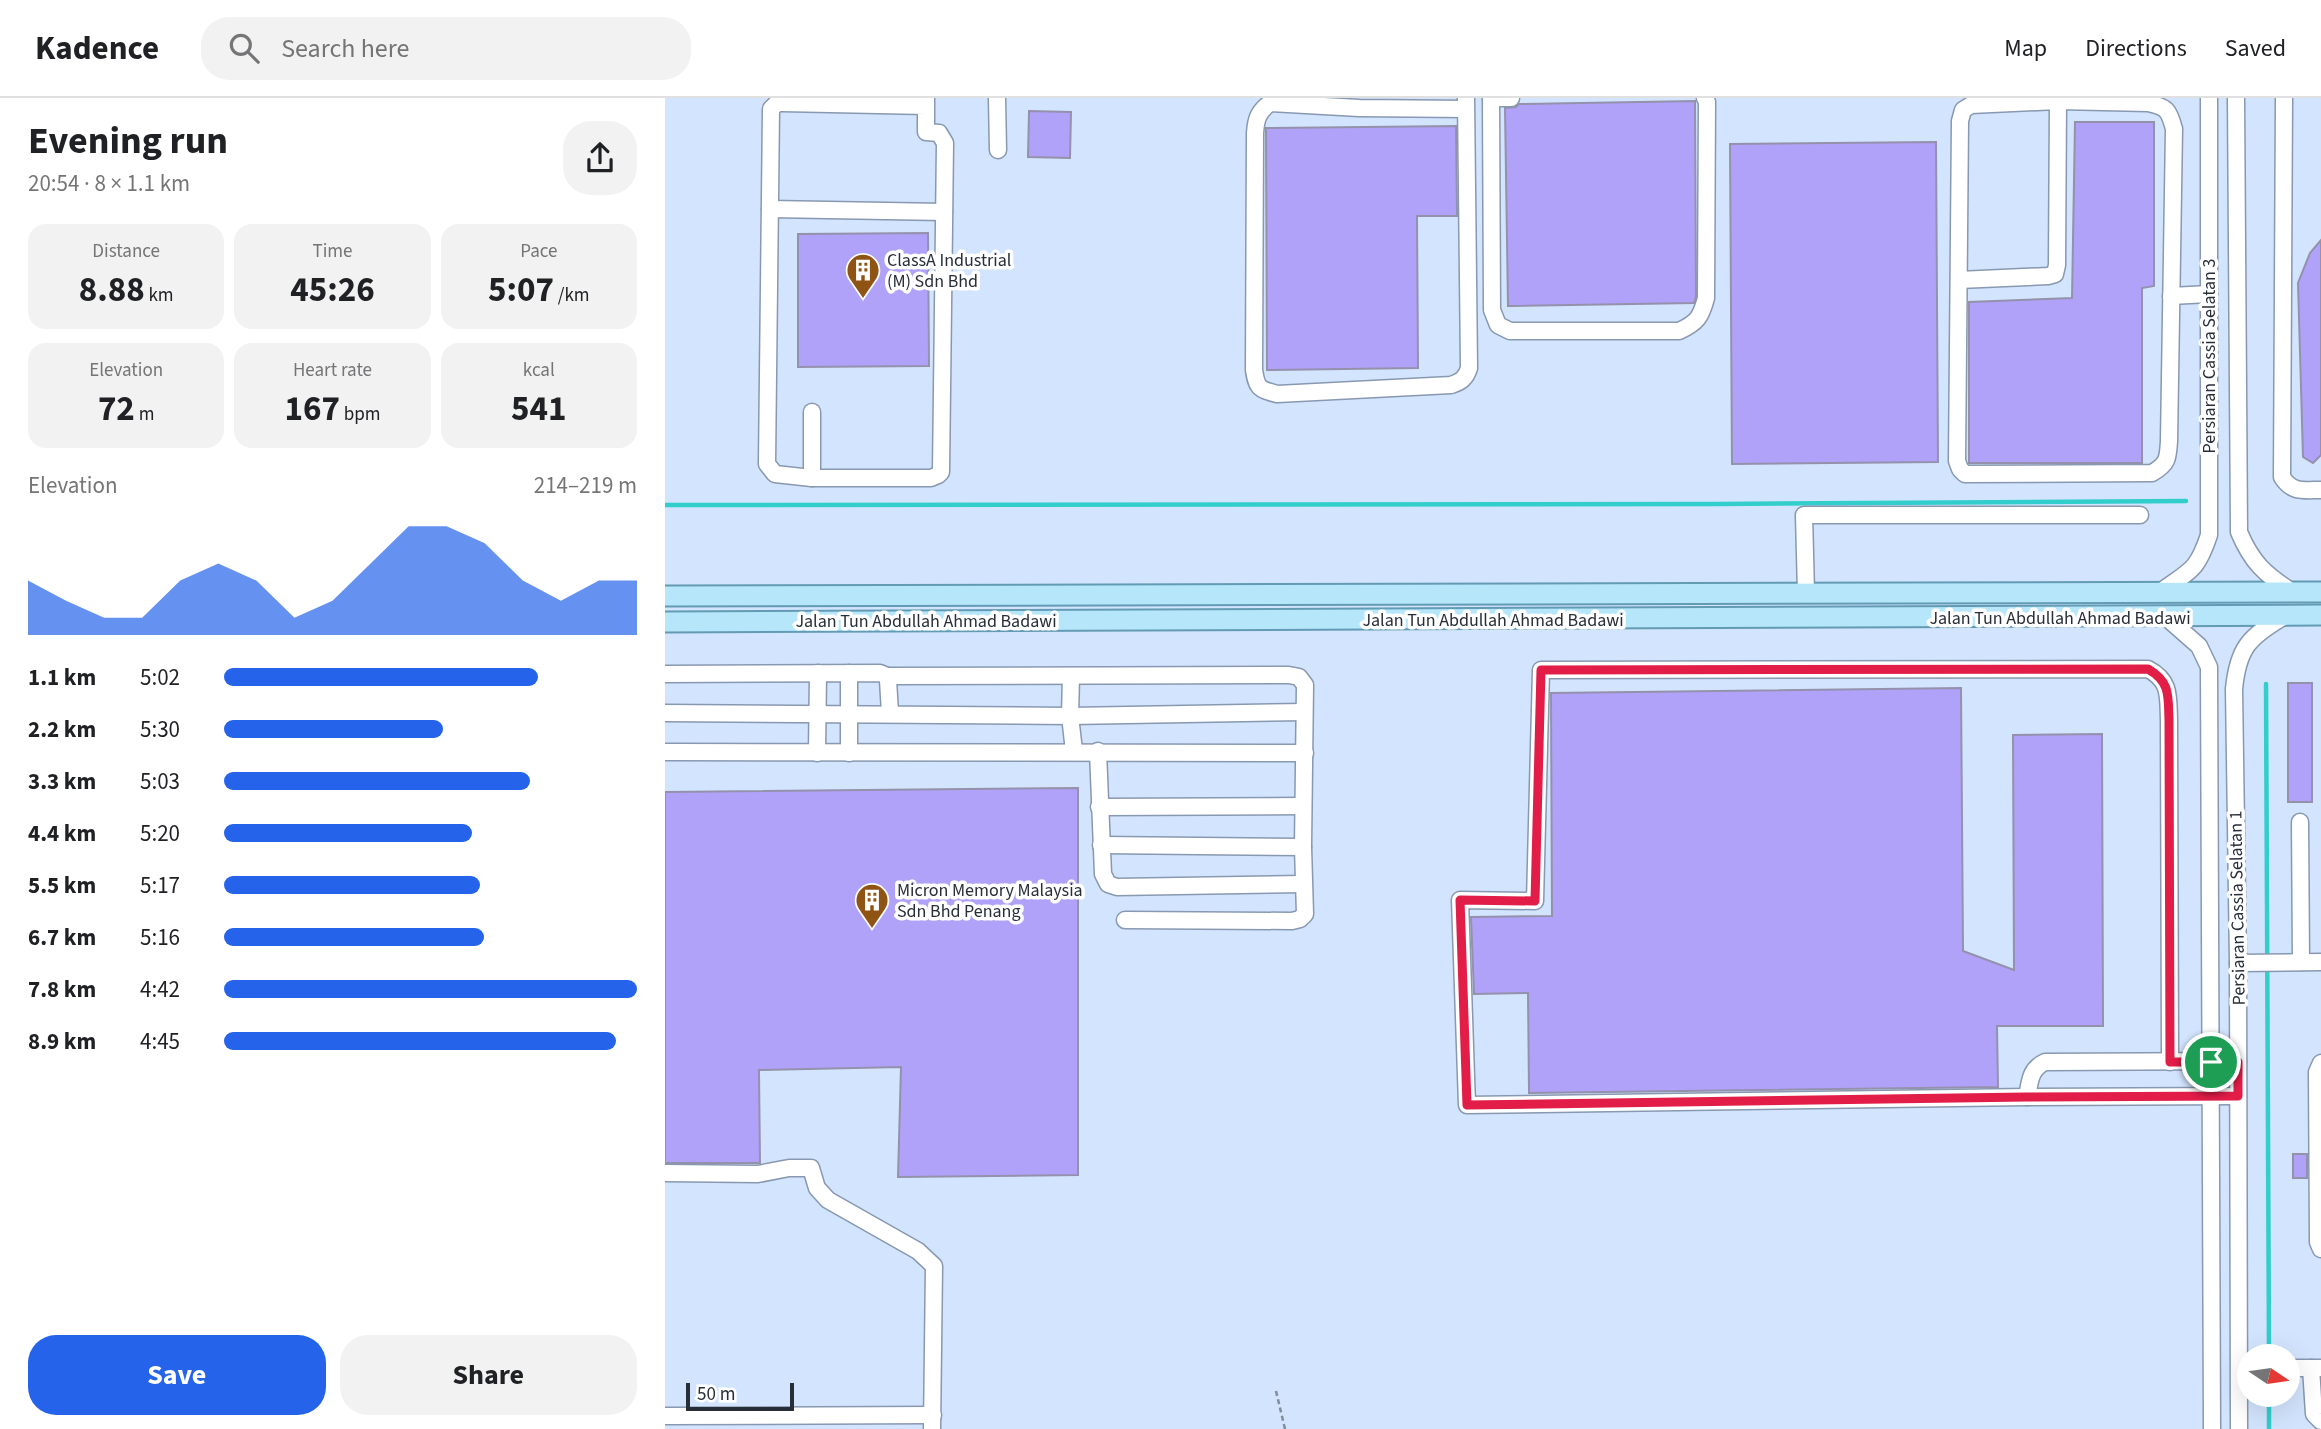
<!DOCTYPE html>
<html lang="en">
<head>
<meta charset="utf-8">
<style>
  :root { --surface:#fff; --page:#f2f2f2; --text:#202124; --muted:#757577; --line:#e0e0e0; --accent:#2563eb }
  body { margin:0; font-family:"Source Sans 3",sans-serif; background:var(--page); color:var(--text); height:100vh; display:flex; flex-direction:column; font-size:26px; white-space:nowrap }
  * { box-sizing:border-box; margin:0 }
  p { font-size:23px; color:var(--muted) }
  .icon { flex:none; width:38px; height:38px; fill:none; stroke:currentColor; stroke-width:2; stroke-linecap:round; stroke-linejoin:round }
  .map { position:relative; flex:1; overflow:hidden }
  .details { display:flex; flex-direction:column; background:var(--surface); width:665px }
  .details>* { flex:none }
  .needle { width:46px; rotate:103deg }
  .tools { position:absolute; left:1572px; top:1246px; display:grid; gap:14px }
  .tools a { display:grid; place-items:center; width:63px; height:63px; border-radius:50%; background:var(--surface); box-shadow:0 7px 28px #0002; font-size:35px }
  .scale { position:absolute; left:21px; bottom:18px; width:108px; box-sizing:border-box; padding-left:7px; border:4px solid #272e38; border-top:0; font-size:19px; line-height:24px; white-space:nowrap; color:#272e38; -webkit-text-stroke:5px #fff; paint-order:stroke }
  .pin { position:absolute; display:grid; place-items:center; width:60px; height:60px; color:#fff; margin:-30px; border:4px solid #fff; border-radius:50%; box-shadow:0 2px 7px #0007 }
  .round { display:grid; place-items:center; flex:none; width:74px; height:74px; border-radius:28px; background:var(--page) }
  .head { display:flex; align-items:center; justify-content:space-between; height:119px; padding:0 28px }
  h1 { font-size:38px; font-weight:700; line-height:52px }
  .figures { display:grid; grid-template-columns:repeat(3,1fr); gap:10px; height:119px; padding:7px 28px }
  .figures div { display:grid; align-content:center; border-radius:18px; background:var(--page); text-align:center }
  .figures b { font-size:35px; font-weight:700 }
  .figures small { font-size:19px; font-weight:400 }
  .figures p { font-size:19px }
  .chart { height:196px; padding:14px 28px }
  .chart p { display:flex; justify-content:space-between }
  .chart svg { width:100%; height:126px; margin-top:7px; fill:var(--accent); opacity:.7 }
  .primary-button { display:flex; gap:14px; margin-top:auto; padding:14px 28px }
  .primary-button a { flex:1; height:80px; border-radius:28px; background:var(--accent); color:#fff; font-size:28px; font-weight:700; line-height:80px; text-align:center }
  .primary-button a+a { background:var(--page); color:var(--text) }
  ul { padding:0 28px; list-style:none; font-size:23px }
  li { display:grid; grid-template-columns:112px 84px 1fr; align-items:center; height:52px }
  li i { height:18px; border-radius:9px; background:var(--accent) }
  header { display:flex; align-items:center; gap:42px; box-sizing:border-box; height:98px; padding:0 35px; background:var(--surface); border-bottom:2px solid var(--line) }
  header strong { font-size:33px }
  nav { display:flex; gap:38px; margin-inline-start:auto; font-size:24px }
  .search { width:490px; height:63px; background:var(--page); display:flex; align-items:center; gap:18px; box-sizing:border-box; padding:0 24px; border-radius:28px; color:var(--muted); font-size:26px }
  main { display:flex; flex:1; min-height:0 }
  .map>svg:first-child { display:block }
  .built { fill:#d3e5fe; fill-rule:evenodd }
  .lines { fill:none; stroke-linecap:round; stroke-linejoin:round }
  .stream { stroke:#32cecc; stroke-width:4.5 }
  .building { fill:#b1a2f9; stroke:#9491ac; stroke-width:2 }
  .minor-casing { stroke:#8898b0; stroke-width:19 }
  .major-casing { stroke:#639bb4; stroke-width:23 }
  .path { stroke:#838c99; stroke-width:2.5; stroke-dasharray:5 3.5; stroke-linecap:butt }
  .minor { stroke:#fff; stroke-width:16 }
  .major { stroke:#b5e6fa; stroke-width:19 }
  .route-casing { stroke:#fff; stroke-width:14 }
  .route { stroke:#e11d48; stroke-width:9 }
  .labels { text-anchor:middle; stroke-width:7; stroke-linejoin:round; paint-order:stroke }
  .poi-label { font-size:18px; fill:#272e38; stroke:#fff; text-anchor:start }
  .street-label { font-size:18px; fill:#272e38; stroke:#fff }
</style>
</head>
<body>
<header>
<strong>Kadence</strong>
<div class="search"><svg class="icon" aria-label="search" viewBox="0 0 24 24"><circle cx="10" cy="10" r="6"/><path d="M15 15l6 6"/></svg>Search here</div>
<nav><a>Map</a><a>Directions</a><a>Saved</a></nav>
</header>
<main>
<section class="details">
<div class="head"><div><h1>Evening run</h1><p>20:54 · 8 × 1.1 km</p></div><a class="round"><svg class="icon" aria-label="share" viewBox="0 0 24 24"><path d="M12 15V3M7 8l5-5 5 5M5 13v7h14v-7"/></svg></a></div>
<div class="figures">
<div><p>Distance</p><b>8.88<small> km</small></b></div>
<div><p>Time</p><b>45:26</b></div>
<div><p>Pace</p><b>5:07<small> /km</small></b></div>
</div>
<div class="figures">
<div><p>Elevation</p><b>72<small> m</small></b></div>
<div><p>Heart rate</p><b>167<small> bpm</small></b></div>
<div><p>kcal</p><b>541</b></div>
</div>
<div class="chart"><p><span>Elevation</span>214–219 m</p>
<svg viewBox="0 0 160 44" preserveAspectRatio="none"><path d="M0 44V25L10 32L20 38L30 38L40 25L50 19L60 25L70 38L80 32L90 19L100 6L110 6L120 12L130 25L140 32L150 25L160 25V44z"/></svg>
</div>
<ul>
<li><b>1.1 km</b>5:02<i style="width:76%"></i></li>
<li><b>2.2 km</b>5:30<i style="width:53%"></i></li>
<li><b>3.3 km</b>5:03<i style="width:74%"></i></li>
<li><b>4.4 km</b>5:20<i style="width:60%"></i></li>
<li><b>5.5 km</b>5:17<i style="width:62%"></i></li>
<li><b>6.7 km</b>5:16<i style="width:63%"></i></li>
<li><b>7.8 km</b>4:42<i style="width:100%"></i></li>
<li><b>8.9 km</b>4:45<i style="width:95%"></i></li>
</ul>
<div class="primary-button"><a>Save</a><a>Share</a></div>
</section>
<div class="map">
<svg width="1656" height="1331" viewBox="0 0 1656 1331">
  <rect width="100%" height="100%" fill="#e2edfd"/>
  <path class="built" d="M0 0H1656V1331H0ZM1584 1258H1622V1297H1584Z"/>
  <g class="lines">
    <g class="stream">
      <polyline points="0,407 1054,406 1521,403"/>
      <polyline points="1601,586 1604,1258"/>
      <polyline points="1604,1297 1604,1331"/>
    </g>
  </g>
  <g class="building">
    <polygon points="1030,3 1031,199 1029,205 843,208 840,10 851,9 854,6"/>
    <polygon points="364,13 406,14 405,60 363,59"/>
    <polygon points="1410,24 1489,24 1489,188 1477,190 1477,365 1304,365 1304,204 1407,200"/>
    <polygon points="791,28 792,118 752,118 753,270 602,272 601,30"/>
    <polygon points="1271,44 1273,364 1067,366 1065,46"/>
    <polygon points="263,135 264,268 133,269 133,136"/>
    <polygon points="1656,142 1656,357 1648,365 1638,359 1633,185 1645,155"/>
    <rect x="1623" y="585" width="24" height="119"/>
    <polygon points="1296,590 1298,853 1349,872 1348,637 1437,636 1438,928 1332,928 1333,989 864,995 863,895 809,896 806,819 887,818 886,595"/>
    <polygon points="413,690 413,1077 233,1079 236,969 94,972 95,1065 0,1065 0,694"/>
    <rect x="1628" y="1056" width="14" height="24"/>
  </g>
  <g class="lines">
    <defs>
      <g id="minor">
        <polyline points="332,0 333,52"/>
        <path d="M801 0 804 270C801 280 796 284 786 287L612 296C594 291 592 291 589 272L590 35C591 21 593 14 605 5L694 10 801 11"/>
        <path d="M826 0 827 212 833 227 845 233H1014C1032 225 1036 219 1041 200L1042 4 1040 0"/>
        <polyline points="826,0 846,0"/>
        <path d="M1571 0 1574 434C1587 465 1600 476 1627 494"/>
        <path d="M1619 0 1617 379C1627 395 1638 392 1656 392"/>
        <polyline points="261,8 117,5 112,5 106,11 102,366 110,376 147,380 266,380 273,377 276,374 280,45 274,35 261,34 261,0"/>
        <polyline points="105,111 279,114"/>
        <path d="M1294 182 1383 178 1390 176 1392 167 1393 3 1306 7 1298 12 1295 23 1292 363 1295 371 1300 376 1487 375C1503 366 1503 360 1504 343L1509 31C1504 12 1502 9 1483 5L1393 3V0"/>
        <polyline points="1506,198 1544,196"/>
        <polyline points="147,380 147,314"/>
        <polyline points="1141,495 1139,417 1475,417"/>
        <path d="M1494 495C1524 472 1531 476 1544 437V0"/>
        <polyline points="1501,519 1534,548 1544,569 1547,1331"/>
        <polyline points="184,575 184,655"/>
        <polyline points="0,576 215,575 222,578 223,582 225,615"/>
        <polyline points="222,578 624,577 634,579 640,587 638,749 640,816 635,821 627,823 460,822"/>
        <polyline points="406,578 405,618 409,653"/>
        <polyline points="0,615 405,618 639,614"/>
        <polyline points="433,653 438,776 443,786 452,789 638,786"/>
        <path d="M0 654C213 655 426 653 640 655"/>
        <polyline points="152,655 153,575"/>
        <polyline points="434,709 638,708"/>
        <polyline points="1635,724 1636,864"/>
        <polyline points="436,747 638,749"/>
        <polyline points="1573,865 1656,864"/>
        <path d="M1505 964 1504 622C1503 599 1506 583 1483 571L876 572 870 803 795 802 802 1007 1362 999 1573 998"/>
        <polyline points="1656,965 1652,974 1653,1144 1656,1151"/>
        <path d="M1362 999C1365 983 1365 971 1380 964L1573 963"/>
        <polyline points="0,1075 93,1076 124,1070 146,1070 152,1090 163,1102 253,1153 269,1168 267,1331"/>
        <polyline points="1622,1270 1655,1270"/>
        <polyline points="1646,1270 1649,1316 1656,1323"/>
        <polyline points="0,1318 268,1317"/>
        <path d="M1574 1331 1573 865 1569 591C1573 550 1584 539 1618 519"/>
      </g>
      <g id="major">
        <polyline points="0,498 1656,494"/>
        <polyline points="0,524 1656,517"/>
      </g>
    </defs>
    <use href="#minor" class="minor-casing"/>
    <use href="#major" class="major-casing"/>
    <polyline class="path" points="611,1293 620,1331"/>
    <use href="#minor" class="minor"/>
    <use href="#major" class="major"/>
  </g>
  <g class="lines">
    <defs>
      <path id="route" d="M1483 571C1506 584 1503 599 1504 622L1505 964H1573V998L1362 999 802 1007 795 802 870 803 876 572Z"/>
    </defs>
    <use href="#route" class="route-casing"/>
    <use href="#route" class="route"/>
  </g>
  <defs>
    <symbol id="building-pin" viewBox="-11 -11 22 30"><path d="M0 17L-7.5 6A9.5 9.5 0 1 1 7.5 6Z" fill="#8f5313" stroke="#fff"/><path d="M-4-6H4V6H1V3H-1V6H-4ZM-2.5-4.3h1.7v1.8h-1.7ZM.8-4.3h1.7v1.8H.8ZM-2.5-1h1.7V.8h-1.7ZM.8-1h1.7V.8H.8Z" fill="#fff"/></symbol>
  </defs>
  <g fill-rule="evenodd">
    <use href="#building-pin" x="179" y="153" width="38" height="52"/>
    <use href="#building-pin" x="188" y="783" width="38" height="52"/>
  </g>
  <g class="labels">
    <g class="poi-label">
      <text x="222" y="168">ClassA Industrial<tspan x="222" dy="21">(M) Sdn Bhd</tspan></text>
      <text x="232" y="798">Micron Memory Malaysia<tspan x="232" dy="21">Sdn Bhd Penang</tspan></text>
    </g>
    <g class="street-label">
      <text transform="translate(1544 258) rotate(-90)" y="6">Persiaran Cassia Selatan 3</text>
      <text x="1395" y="526">Jalan Tun Abdullah Ahmad Badawi</text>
      <text x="828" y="528">Jalan Tun Abdullah Ahmad Badawi</text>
      <text x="261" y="529">Jalan Tun Abdullah Ahmad Badawi</text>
      <text transform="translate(1572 810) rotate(-91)" y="6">Persiaran Cassia Selatan 1</text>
    </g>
  </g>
</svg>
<div class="tools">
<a><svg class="needle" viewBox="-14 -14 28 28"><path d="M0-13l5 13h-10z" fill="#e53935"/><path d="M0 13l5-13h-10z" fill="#757577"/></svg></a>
</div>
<div class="scale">50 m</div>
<div class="pin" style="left:1546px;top:964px;background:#1e9e55"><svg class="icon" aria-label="arrive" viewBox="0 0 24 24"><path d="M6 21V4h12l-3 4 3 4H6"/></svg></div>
</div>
</main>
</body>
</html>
